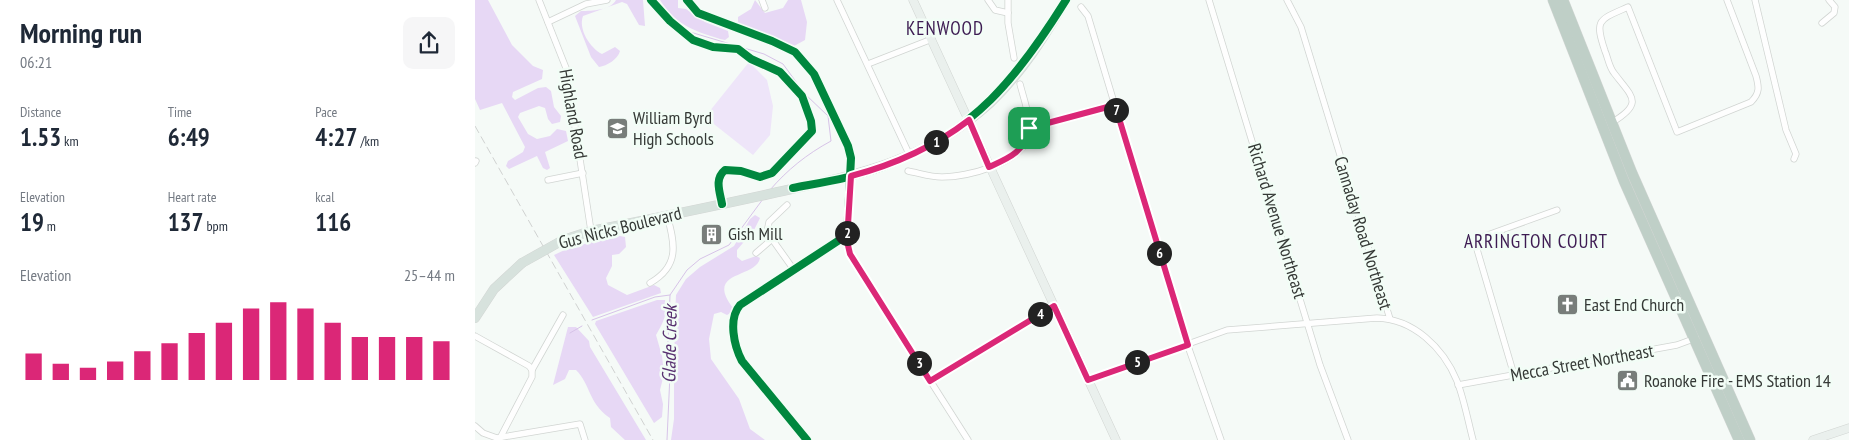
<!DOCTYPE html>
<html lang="en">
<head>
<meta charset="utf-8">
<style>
  :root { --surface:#fff; --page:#f6f6f7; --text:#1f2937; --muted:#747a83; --accent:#db2777 }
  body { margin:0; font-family:"PT Sans Narrow",sans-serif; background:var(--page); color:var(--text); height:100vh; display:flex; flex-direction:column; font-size:19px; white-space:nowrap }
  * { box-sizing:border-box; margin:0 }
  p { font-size:16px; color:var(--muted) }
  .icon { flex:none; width:28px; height:28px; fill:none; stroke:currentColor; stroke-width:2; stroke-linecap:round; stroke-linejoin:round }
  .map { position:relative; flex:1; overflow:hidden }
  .panel { display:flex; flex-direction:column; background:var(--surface); width:475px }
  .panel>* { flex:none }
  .pin { position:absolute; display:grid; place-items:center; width:42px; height:42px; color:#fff; margin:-21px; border-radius:10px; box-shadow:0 2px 8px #0006 }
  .km { position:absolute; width:25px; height:25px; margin:-12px; border-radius:50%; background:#222; color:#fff; font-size:14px; line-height:25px; text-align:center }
  .round { display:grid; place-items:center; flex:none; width:52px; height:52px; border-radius:10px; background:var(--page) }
  .overview { display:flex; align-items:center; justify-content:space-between; height:85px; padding:0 20px }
  h1 { font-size:28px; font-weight:700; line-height:38px }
  .stats { display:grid; grid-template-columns:repeat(3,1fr); gap:8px; height:85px; padding:5px 20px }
  .stats div { display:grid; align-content:center }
  .stats b { font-size:25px; font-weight:700 }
  .stats small { font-size:14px; font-weight:400 }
  .stats p { font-size:14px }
  .chart { height:140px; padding:10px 20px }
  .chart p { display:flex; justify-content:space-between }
  .chart svg { width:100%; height:90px; margin-top:5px; stroke:var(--accent); stroke-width:6 }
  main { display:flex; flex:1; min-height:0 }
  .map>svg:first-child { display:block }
  .green { fill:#eee5f9 }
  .forest { fill:#e7d8f5 }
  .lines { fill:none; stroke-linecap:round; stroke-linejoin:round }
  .stream { stroke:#d7c3e8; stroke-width:1 }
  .street-casing { stroke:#d1d5d2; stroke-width:7 }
  .secondary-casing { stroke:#d1d5d2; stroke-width:9 }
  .primary-casing { stroke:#d3d6d4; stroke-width:10 }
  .highway-casing { stroke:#d3d6d4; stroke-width:11 }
  .street { stroke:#fefefe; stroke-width:5.5 }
  .secondary { stroke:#eaf0ed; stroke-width:8 }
  .primary { stroke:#d7e2dd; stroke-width:9 }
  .highway { stroke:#bfcfc7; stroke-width:10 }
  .rail { stroke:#d0d2d1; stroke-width:1; stroke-dasharray:8 4; stroke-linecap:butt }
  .primary-bridge-casing { stroke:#d3d6d4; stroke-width:10; stroke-linecap:butt }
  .primary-bridge { stroke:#d7e2dd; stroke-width:9 }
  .cycleway-casing { stroke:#f2fdf6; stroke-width:11 }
  .cycleway { stroke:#00873e; stroke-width:8 }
  .route-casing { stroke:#fff; stroke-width:10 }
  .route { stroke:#db2777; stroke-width:6 }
  .labels { text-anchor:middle; stroke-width:5; stroke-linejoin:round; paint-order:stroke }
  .street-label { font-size:18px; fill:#353936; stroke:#f2fdf6 }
  .poi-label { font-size:18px; fill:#353936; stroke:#f2fdf6; text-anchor:start }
  .neighbourhood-label { font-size:19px; letter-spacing:1px; fill:#3d1b52; stroke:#f2fdf6 }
  .water-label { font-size:19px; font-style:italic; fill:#583170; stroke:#f2fdf6 }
</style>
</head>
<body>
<main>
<section class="panel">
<div class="overview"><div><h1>Morning run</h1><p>06:21</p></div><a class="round"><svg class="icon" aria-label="share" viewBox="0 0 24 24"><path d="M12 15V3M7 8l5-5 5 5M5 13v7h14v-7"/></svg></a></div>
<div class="stats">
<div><p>Distance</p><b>1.53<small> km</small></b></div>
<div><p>Time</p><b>6:49</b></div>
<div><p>Pace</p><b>4:27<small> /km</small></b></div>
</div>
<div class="stats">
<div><p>Elevation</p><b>19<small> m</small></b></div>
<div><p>Heart rate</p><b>137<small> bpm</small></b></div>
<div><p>kcal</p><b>116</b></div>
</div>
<div class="chart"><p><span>Elevation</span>25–44 m</p>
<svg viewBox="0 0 160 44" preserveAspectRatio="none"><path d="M5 44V31M15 44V36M25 44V38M35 44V35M45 44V30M55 44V26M65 44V21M75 44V16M85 44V9M95 44V6M105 44V9M115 44V16M125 44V23M135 44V23M145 44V23M155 44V25"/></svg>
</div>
</section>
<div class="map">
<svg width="1374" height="440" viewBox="0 0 1374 440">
  <rect width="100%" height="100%" fill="#f5faf7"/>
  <polygon class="green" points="274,62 292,80 298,106 295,135 278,155 230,117"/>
  <g class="forest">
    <polygon points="0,0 13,0 37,45 58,66 68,70 67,79 38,92 37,97 40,100 63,88 71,87 76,91 79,107 86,116 85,122 77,124 73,119 70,108 64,106 45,113 43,117 53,134 62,139 75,136 82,129 91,131 93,141 70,152 75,168 72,170 68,168 62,156 34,169 31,166 33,161 48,152 50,147 27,103 5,110 0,99"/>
    <path d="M141 0H168L170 26 164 25 152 4 147 2 108 16C103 29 115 48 127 54L140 47 145 51C143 59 132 66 124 67L116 57 100 16 106 11C117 11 136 10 141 0Z"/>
    <path d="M185 0H203V8L211 9 230 22 253 31 254 37 250 40 245 39C217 30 201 25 185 0Z"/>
    <polygon points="280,0 290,13 308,8 313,0 326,0 332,22 330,40 319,46 263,25 263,17 276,9"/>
    <path d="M280 215 285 218 279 230 262 250V257L267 261 281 256 285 258C281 279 229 270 258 308L257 312 252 315 246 312 239 314 234 339 236 359 264 399 275 429 290 440H196L199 419V367L202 355 199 340 201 295 211 279 225 267 259 246 275 219Z"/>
    <polygon points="145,236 150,237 151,247 144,254 137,255 137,266 131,278 133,285 152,295 179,285 185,288 186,293 118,317 79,255 96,247"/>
    <path d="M182 300H190C194 312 187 325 181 335L187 356 189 374 185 390 188 404 187 417 179 423 120 324 121 321Z"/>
    <path d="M93 327H101L114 341 115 347 171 440H150L136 427 135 418C113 403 116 385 101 370H94L90 379 78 385Z"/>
  </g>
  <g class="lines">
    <g class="stream">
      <path d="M182 0 189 14 215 32 289 54 308 64 330 94 353 116 356 141C332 154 312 170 295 190"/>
      <polyline points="117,320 180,297 195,295"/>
      <polyline points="95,333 107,326"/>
      <polyline points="192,440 195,374 193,343 195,295 212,270 225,259 254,245 288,199"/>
    </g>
    <defs>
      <g id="street">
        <polyline points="64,0 91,68 116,231"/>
        <path d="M212 0 223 13 297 41 320 52 339 74 373 146 376 158 372 235 265 305C253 319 259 346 267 361L332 440"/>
        <polyline points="287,0 290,8"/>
        <polyline points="362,0 435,156"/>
        <polyline points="513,0 520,10 533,13"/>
        <polyline points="533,0 533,23 539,58"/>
        <polyline points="734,0 845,365 873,440"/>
        <polyline points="812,0 826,27 915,319"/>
        <polyline points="1280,0 1311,130 1321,154 1319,159"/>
        <polyline points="606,7 613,16 708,332 746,440"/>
        <polyline points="73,22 111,4 132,0"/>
        <polyline points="1347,23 1359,13 1360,7 1354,0"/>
        <polyline points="393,64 457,39"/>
        <path d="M1136 123C1170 103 1157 97 1139 73 1134 67 1133 58 1130 51 1119 19 1124 20 1153 7L1202 132 1276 102C1285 93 1284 87 1281 76L1252 0"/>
        <polyline points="554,128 639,105"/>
        <polyline points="0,163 1,161"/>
        <path d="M433 171C444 173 455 177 467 177 491 177 546 164 553 137 557 120 549 100 545 84"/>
        <polyline points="73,180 108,173"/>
        <polyline points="312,205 294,222 292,232 319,270"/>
        <polyline points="372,235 373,247 379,261 493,440"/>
        <polyline points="281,253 296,240"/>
        <path d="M175 283C205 266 200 244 192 215"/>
        <polyline points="0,336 54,366 57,370"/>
        <polyline points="1039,375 1001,246 1007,237 1082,210"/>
        <path d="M613 380 752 330 902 318C938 319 968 347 982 381 989 399 993 421 998 440"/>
        <polyline points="455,381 579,306"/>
        <polyline points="983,385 1202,345 1221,338"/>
        <polyline points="0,426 8,433 22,438 105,424 110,440"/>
        <polyline points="24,440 57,377 57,370 88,315"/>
      </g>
      <g id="secondary">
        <polyline points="438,0 641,440"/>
        <polyline points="1338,440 1374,428"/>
      </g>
      <g id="primary">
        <path d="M88 240 116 231C176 219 235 207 294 194 380 175 447 164 515 103 547 73 569 37 591 0"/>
        <polyline points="0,318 19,289 47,263"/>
      </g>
      <g id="highway">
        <polyline points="1078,0 1149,181 1264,440"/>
        <polyline points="1088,0 1157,173 1275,440"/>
      </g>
    </defs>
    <use href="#street" class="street-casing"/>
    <use href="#secondary" class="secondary-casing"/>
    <use href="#primary" class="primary-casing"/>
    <use href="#highway" class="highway-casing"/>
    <use href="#street" class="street"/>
    <use href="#secondary" class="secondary"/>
    <use href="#primary" class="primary"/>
    <use href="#highway" class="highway"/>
    <polyline class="rail" points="0,126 178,440"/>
    <defs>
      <polyline id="primary-bridge" points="47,263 88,240"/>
    </defs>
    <use href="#primary-bridge" class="primary-bridge-casing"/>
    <use href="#primary-bridge" class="primary-bridge"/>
    <defs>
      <g id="cycleway">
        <path d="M176 0 195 21 218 40 238 47 263 49 276 59 305 72 327 96 336 121 337 131 297 173 285 177 266 171 250 170C239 179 245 192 247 204"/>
        <path d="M212 0 223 13 297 41 320 52 339 74 373 146 376 158 372 235 265 305C253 319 259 346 267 361L332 440"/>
        <path d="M318 188C349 182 381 177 410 166 499 133 543 77 591 0"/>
      </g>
    </defs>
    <use href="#cycleway" class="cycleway-casing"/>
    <use href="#cycleway" class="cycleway"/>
  </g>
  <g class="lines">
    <defs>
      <path id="route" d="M640 105 713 345 613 380 579 306 455 381 375 254 372 241 376 176C418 165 459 147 494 120L514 167C534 158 550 152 554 128Z"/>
    </defs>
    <use href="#route" class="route-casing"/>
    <use href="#route" class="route"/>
  </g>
  <defs>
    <symbol id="school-square" viewBox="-11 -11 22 22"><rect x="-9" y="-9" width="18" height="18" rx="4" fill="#787d7a" stroke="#f2fdf6"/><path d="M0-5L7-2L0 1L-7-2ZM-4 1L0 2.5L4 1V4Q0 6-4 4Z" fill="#fff"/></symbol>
    <symbol id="building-square" viewBox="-11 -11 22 22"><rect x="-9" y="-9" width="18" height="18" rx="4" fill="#787d7a" stroke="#f2fdf6"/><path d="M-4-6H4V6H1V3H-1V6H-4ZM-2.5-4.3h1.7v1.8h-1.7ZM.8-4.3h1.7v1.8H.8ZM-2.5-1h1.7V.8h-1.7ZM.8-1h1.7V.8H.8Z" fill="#fff"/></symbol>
    <symbol id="church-square" viewBox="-11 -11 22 22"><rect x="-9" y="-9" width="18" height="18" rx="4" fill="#787d7a" stroke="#f2fdf6"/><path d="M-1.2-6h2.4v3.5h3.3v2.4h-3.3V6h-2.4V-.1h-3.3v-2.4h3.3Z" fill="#fff"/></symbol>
    <symbol id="civic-square" viewBox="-11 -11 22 22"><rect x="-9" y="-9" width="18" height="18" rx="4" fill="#787d7a" stroke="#f2fdf6"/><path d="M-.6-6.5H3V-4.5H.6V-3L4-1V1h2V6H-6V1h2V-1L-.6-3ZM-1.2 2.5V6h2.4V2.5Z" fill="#fff"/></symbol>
  </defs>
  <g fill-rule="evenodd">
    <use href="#school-square" x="130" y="116" width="25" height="25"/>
    <use href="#building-square" x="224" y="222" width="25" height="25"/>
    <use href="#church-square" x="1080" y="292" width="25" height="25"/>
    <use href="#civic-square" x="1140" y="368" width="25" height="25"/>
  </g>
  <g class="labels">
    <g class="street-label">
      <text transform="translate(98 114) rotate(80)" y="6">Highland Road</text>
      <text transform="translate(802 221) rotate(73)" y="6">Richard Avenue Northeast</text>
      <text transform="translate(145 228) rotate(-14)" y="6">Gus Nicks Boulevard</text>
      <text transform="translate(888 233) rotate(73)" y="6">Cannaday Road Northeast</text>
      <text transform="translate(1107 363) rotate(-10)" y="6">Mecca Street Northeast</text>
    </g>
    <g class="poi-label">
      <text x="158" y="124">William Byrd<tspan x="158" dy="21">High Schools</tspan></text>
      <text x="253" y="240">Gish Mill</text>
      <text x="1109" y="311">East End Church</text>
      <text x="1169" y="387">Roanoke Fire - EMS Station 14</text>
    </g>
    <g class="neighbourhood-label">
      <text x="470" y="35">KENWOOD</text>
      <text x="1061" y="248">ARRINGTON COURT</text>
    </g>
    <g class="water-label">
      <text transform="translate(194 344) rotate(-89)" y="7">Glade Creek</text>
    </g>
  </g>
</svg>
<div class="pin" style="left:554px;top:128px;background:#1e9e55"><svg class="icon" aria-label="arrive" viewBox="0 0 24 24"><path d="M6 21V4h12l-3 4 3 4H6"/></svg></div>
<b class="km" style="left:461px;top:142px">1</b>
<b class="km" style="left:372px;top:233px">2</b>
<b class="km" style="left:444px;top:363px">3</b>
<b class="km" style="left:565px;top:314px">4</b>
<b class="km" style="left:662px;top:362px">5</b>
<b class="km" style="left:684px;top:253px">6</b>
<b class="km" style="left:641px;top:110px">7</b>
</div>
</main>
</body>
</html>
